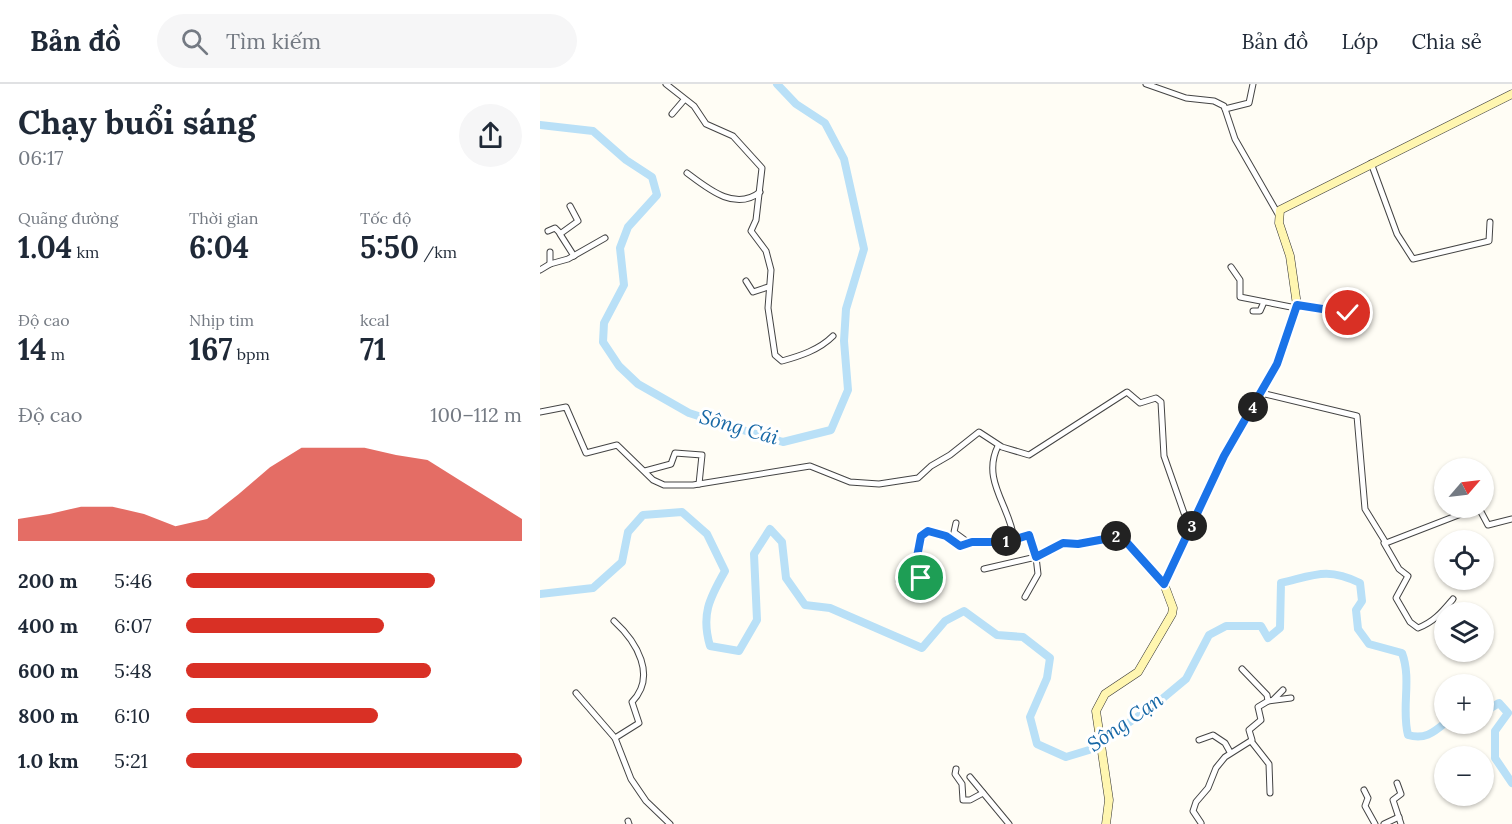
<!DOCTYPE html>
<html lang="vi">
<head>
<meta charset="utf-8">
<style>
  :root { --surface:#fff; --page:#f6f6f7; --text:#1f2937; --muted:#747a83; --line:#e0e1e3; --accent:#d93025 }
  body { margin:0; font-family:Lora,serif; background:var(--page); color:var(--text); height:100vh; display:flex; flex-direction:column; font-size:22px; white-space:nowrap }
  * { box-sizing:border-box; margin:0 }
  p { font-size:20px; color:var(--muted) }
  .icon { flex:none; width:33px; height:33px; fill:none; stroke:currentColor; stroke-width:2; stroke-linecap:round; stroke-linejoin:round }
  .map { position:relative; flex:1; overflow:hidden }
  .details { display:flex; flex-direction:column; background:var(--surface); width:540px }
  .details>* { flex:none }
  .needle { width:39px; rotate:62deg }
  .fabs { position:absolute; left:894px; top:374px; display:grid; gap:12px }
  .fabs a { display:grid; place-items:center; width:60px; height:60px; border-radius:50%; background:var(--surface); box-shadow:0 2px 4px #0004; font-size:30px }
  .pin { position:absolute; display:grid; place-items:center; width:51px; height:51px; color:#fff; margin:-26px; border:3px solid #fff; border-radius:50%; box-shadow:0 2px 6px #0007 }
  .km { position:absolute; width:30px; height:30px; margin:-15px; border-radius:50%; background:#222; color:#fff; font-size:16px; line-height:30px; text-align:center }
  .round { display:grid; place-items:center; flex:none; width:63px; height:63px; border-radius:32px; background:var(--page) }
  .summary { display:flex; align-items:center; justify-content:space-between; height:102px; padding:0 18px }
  h1 { font-size:33px; font-weight:700; line-height:45px }
  .stats { display:grid; grid-template-columns:repeat(3,1fr); gap:9px; height:102px; padding:6px 18px }
  .stats div { display:grid; align-content:center }
  .stats b { font-size:30px; font-weight:700 }
  .stats small { font-size:16px; font-weight:400 }
  .stats p { font-size:16px }
  .chart { height:168px; padding:12px 18px }
  .chart p { display:flex; justify-content:space-between }
  .chart svg { width:100%; height:108px; margin-top:6px; fill:var(--accent); opacity:.7 }
  ul { padding:0 18px; list-style:none; font-size:20px }
  li { display:grid; grid-template-columns:96px 72px 1fr; align-items:center; height:45px }
  li i { height:15px; border-radius:8px; background:var(--accent) }
  header { display:flex; align-items:center; gap:36px; box-sizing:border-box; height:84px; padding:0 30px; background:var(--surface); border-bottom:2px solid var(--line) }
  header strong { font-size:28px }
  nav { display:flex; gap:33px; margin-inline-start:auto; font-size:21px }
  .search { width:420px; height:54px; background:var(--page); display:flex; align-items:center; gap:15px; box-sizing:border-box; padding:0 21px; border-radius:33px; color:var(--muted); font-size:22px }
  main { display:flex; flex:1; min-height:0 }
  .map>svg:first-child { display:block }
  .lines { fill:none; stroke-linecap:round; stroke-linejoin:round }
  .river { stroke:#b9e0f7; stroke-width:8 }
  .street-casing { stroke:#444; stroke-width:7 }
  .secondary-casing { stroke:#333; stroke-width:9 }
  .street { stroke:#fff; stroke-width:5 }
  .secondary { stroke:#fff6b0; stroke-width:8 }
  .route-casing { stroke:#fff; stroke-width:12 }
  .route { stroke:#1a73e8; stroke-width:8 }
  .labels { text-anchor:middle; stroke-width:6; stroke-linejoin:round; paint-order:stroke }
  .water-label { font-size:20px; font-style:italic; fill:#1768a6; stroke:#fff }
</style>
</head>
<body>
<header>
<strong>Bản đồ</strong>
<div class="search"><svg class="icon" aria-label="search" viewBox="0 0 24 24"><circle cx="10" cy="10" r="6"/><path d="M15 15l6 6"/></svg>Tìm kiếm</div>
<nav><a>Bản đồ</a><a>Lớp</a><a>Chia sẻ</a></nav>
</header>
<main>
<section class="details">
<div class="summary"><div><h1>Chạy buổi sáng</h1><p>06:17</p></div><a class="round"><svg class="icon" aria-label="share" viewBox="0 0 24 24"><path d="M12 15V3M7 8l5-5 5 5M5 13v7h14v-7"/></svg></a></div>
<div class="stats">
<div><p>Quãng đường</p><b>1.04<small> km</small></b></div>
<div><p>Thời gian</p><b>6:04</b></div>
<div><p>Tốc độ</p><b>5:50<small> /km</small></b></div>
</div>
<div class="stats">
<div><p>Độ cao</p><b>14<small> m</small></b></div>
<div><p>Nhịp tim</p><b>167<small> bpm</small></b></div>
<div><p>kcal</p><b>71</b></div>
</div>
<div class="chart"><p><span>Độ cao</span>100–112 m</p>
<svg viewBox="0 0 160 44" preserveAspectRatio="none"><path d="M0 44V35L10 33L20 30L30 30L40 33L50 38L60 35L70 25L80 14L90 6L100 6L110 6L120 9L130 11L140 19L150 27L160 35V44z"/></svg>
</div>
<ul>
<li><b>200 m</b>5:46<i style="width:74%"></i></li>
<li><b>400 m</b>6:07<i style="width:59%"></i></li>
<li><b>600 m</b>5:48<i style="width:73%"></i></li>
<li><b>800 m</b>6:10<i style="width:57%"></i></li>
<li><b>1.0 km</b>5:21<i style="width:100%"></i></li>
</ul>
</section>
<div class="map">
<svg width="972" height="740" viewBox="0 0 972 740">
  <rect width="100%" height="100%" fill="#fffdf5"/>
  <g class="lines">
    <g class="river">
      <polyline points="0,41 53,47 86,76 112,93 117,111 88,143 80,164 84,201 64,239 63,258 79,282 98,300 149,329 196,344 243,358 291,346 308,306 304,257 306,225 324,165 304,75 285,39 256,20 237,0"/>
      <path d="M0 510 53 504 82 478 88 448 103 431 142 428 167 450 185 487C169 515 161 531 170 562L199 567 217 536 214 470 230 445 242 458 246 494 265 521 290 524 382 564 405 537 424 527 457 551 483 553 510 574 507 594 490 633 497 660 526 673 549 666 616 620 646 595 669 551 686 542H721L728 554 740 544 741 499C775 491 787 483 820 499L822 517 816 526 818 545 829 560 862 569C872 596 861 624 868 651 884 656 893 649 905 639"/>
      <polyline points="944,628 959,619 968,629 955,647 955,674 972,699"/>
    </g>
    <defs>
      <g id="street">
        <path d="M126 0 154 22 166 40 193 52 222 84 216 136 211 147 226 167 231 186 228 224 235 271 242 277C260 272 279 266 293 252"/>
        <polyline points="606,0 646,14 674,17 684,22 695,55 738,130"/>
        <polyline points="685,25 709,19 713,0"/>
        <polyline points="132,30 144,16"/>
        <polyline points="831,79 857,150 873,175 949,157 950,138"/>
        <path d="M147 89C167 104 195 128 220 108"/>
        <polyline points="30,122 38,137 20,150 34,172"/>
        <polyline points="8,147 15,144 20,149"/>
        <polyline points="10,168 10,180"/>
        <polyline points="691,183 700,196 700,213 756,224"/>
        <polyline points="0,186 10,180 28,175 65,154"/>
        <polyline points="206,197 213,208 228,203"/>
        <polyline points="757,221 822,233"/>
        <polyline points="713,227 720,227 724,218"/>
        <polyline points="721,309 817,332 825,425 846,459 934,425 940,426 948,441 972,435"/>
        <polyline points="0,328 26,323 46,369 77,361 113,396 124,401 153,401 270,382 310,398 339,400 378,394 391,382 410,371 439,348 462,363 489,371 587,308 600,319 616,314 621,318 624,372 644,429 654,439"/>
        <path d="M458 362C441 396 470 422 474 455L490 452 495 472 523 459 538 460 581 452 624 500"/>
        <polyline points="105,387 131,380 135,369 162,371 159,400"/>
        <polyline points="416,439 414,448 429,459"/>
        <path d="M844 459 859 485 868 492 856 514 870 538 878 544C894 538 902 528 913 515"/>
        <polyline points="444,485 496,473"/>
        <polyline points="359,497 372,500 381,494 377,473 381,451 385,448 399,450 420,462 432,457 474,455"/>
        <polyline points="485,513 498,490 496,473"/>
        <path d="M74 537C97 558 117 592 92 618L99 639 75 654 91 695 106 717 130 740"/>
        <polyline points="36,609 75,654"/>
        <polyline points="734,615 743,606"/>
        <polyline points="728,617 751,614"/>
        <polyline points="659,656 673,651 685,659 690,668"/>
        <polyline points="711,657 729,680 730,709"/>
        <polyline points="416,685 415,690 422,700 423,716 430,716 443,709"/>
        <polyline points="430,693 469,740"/>
        <polyline points="857,699 861,710 853,716 861,740"/>
        <polyline points="824,706 828,714 825,722 835,740"/>
        <polyline points="88,737 89,740"/>
        <polyline points="661,739 653,727 656,718 668,704 676,684 685,673 712,656 709,646 721,636 718,623 728,617 727,611 702,585"/>
        <polyline points="844,740 859,733"/>
      </g>
      <polyline id="secondary" points="566,740 569,716 556,627 565,610 598,588 632,530 633,524 624,500 684,372 737,281 757,221 750,172 739,139 740,126 972,10"/>
    </defs>
    <use href="#street" class="street-casing"/>
    <use href="#secondary" class="secondary-casing"/>
    <use href="#street" class="street"/>
    <use href="#secondary" class="secondary"/>
  </g>
  <g class="lines">
    <defs>
      <polyline id="route" points="381,494 377,473 381,452 388,447 406,452 420,462 432,458 466,458 489,451 496,473 523,459 538,460 581,452 624,500 684,372 737,280 757,221 808,229"/>
    </defs>
    <use href="#route" class="route-casing"/>
    <use href="#route" class="route"/>
  </g>
  <g class="labels">
    <g class="water-label">
      <text transform="translate(199 343) rotate(16)" y="7">Sông Cái</text>
      <text transform="translate(585 638) rotate(-35)" y="7">Sông Cạn</text>
    </g>
  </g>
</svg>
<div class="fabs">
<a><svg class="needle" viewBox="-14 -14 28 28"><path d="M0-13l5 13h-10z" fill="#e53935"/><path d="M0 13l5-13h-10z" fill="#747a83"/></svg></a>
<a><svg class="icon" aria-label="locate" viewBox="0 0 24 24"><circle cx="12" cy="12" r="6"/><path d="M12 2v4M12 18v4M2 12h4M18 12h4"/></svg></a>
<a><svg class="icon" aria-label="layers" viewBox="0 0 24 24"><path d="M12 4l9 5-9 5-9-5zM3 14l9 5 9-5"/></svg></a>
<a>+</a>
<a>−</a>
</div>
<div class="pin" style="left:381px;top:494px;background:#1e9e55"><svg class="icon" aria-label="arrive" viewBox="0 0 24 24"><path d="M6 21V4h12l-3 4 3 4H6"/></svg></div>
<div class="pin" style="left:808px;top:229px;background:#d93025"><svg class="icon" aria-label="check" viewBox="0 0 24 24"><path d="M5 12l5 5 9-10"/></svg></div>
<b class="km" style="left:466px;top:457px">1</b>
<b class="km" style="left:576px;top:452px">2</b>
<b class="km" style="left:652px;top:442px">3</b>
<b class="km" style="left:713px;top:323px">4</b>
</div>
</main>
</body>
</html>
